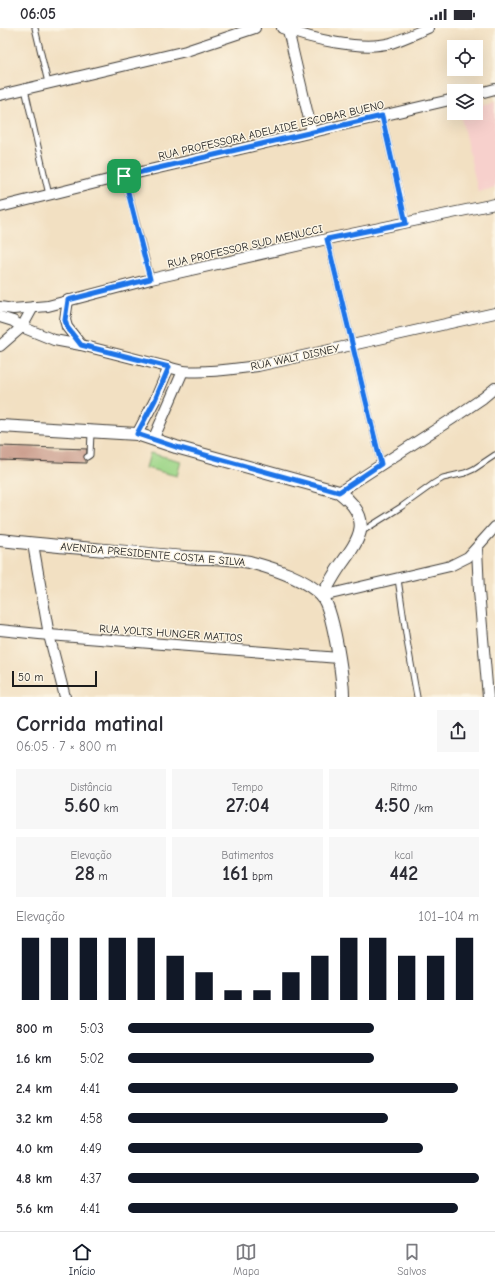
<!DOCTYPE html>
<html lang="pt">
<head>
<meta charset="utf-8">
<style>
  :root { --surface:#fff; --page:#f7f7f7; --text:#2b2b33; --muted:#7c7c81; --line:#e1e1e2; --accent:#111827 }
  body { margin:0; font-family:"Comic Neue",sans-serif; background:var(--page); color:var(--text); height:100vh; display:flex; flex-direction:column; font-size:15px; white-space:nowrap }
  * { box-sizing:border-box; margin:0 }
  p { font-size:13px; color:var(--muted) }
  .icon { flex:none; width:22px; height:22px; fill:none; stroke:currentColor; stroke-width:2; stroke-linecap:round; stroke-linejoin:round }
  .map { position:relative; height:669px; overflow:hidden }
  .side { display:flex; flex-direction:column; background:var(--surface); flex:1 }
  .side>* { flex:none }
  .tools { position:absolute; left:447px; top:12px; display:grid; gap:8px }
  .tools a { display:grid; place-items:center; width:36px; height:36px; border-radius:0px; background:var(--surface); box-shadow:0 4px 16px #0002; font-size:20px }
  .scale { position:absolute; left:12px; bottom:10px; width:85px; box-sizing:border-box; padding-left:4px; border:2px solid #1c1c1c; border-top:0; font-size:11px; line-height:14px; white-space:nowrap; color:#1c1c1c; -webkit-text-stroke:3px #fcf5e5; paint-order:stroke }
  .pin { position:absolute; display:grid; place-items:center; width:34px; height:34px; color:#fff; margin:-17px; border-radius:8px; box-shadow:0 2px 6px #0006 }
  .round { display:grid; place-items:center; flex:none; width:42px; height:42px; border-radius:0px; background:var(--page) }
  .summary { display:flex; align-items:center; justify-content:space-between; height:68px; padding:0 16px }
  h1 { font-size:22px; font-weight:700; line-height:30px }
  .metrics { display:grid; grid-template-columns:repeat(3,1fr); gap:6px; height:68px; padding:4px 16px }
  .metrics div { display:grid; align-content:center; border-radius:0px; background:var(--page); text-align:center }
  .metrics b { font-size:20px; font-weight:700 }
  .metrics small { font-size:11px; font-weight:400 }
  .metrics p { font-size:11px }
  .chart { height:112px; padding:8px 16px }
  .chart p { display:flex; justify-content:space-between }
  .chart svg { width:100%; height:72px; margin-top:4px; stroke:var(--accent); stroke-width:6 }
  ul { padding:0 16px; list-style:none; font-size:13px }
  li { display:grid; grid-template-columns:64px 48px 1fr; align-items:center; height:30px }
  li i { height:10px; border-radius:5px; background:var(--accent) }
  .status { display:flex; justify-content:space-between; align-items:center; height:28px; padding:0 20px; background:var(--surface); direction:ltr }
  .status svg { height:11px; fill:currentColor }
  .dock { display:flex; justify-content:space-around; align-items:center; height:56px; border-top:1px solid var(--line); background:var(--surface); font-size:11px; color:var(--muted) }
  .dock a { display:grid; justify-items:center; gap:2px }
  .dock .selected { color:var(--accent) }
  .map>svg:first-child { display:block }
  .built { fill:#f7d0cc }
  .green { fill:#9cd587; stroke:#5c7852 }
  .building { fill:#ca9c8c }
  .lines { fill:none; stroke-linecap:round; stroke-linejoin:round }
  .service-casing { stroke:#3c3935; stroke-width:7 }
  .minor-casing { stroke:#3c3935; stroke-width:12 }
  .tertiary-casing { stroke:#3c3935; stroke-width:14 }
  .service { stroke:#fff; stroke-width:5 }
  .minor { stroke:#fff; stroke-width:10 }
  .tertiary { stroke:#fff; stroke-width:12 }
  .route-casing { stroke:#fff; stroke-width:8 }
  .route { stroke:#1a73e8; stroke-width:5 }
  .labels { text-anchor:middle; stroke-width:3; stroke-linejoin:round; paint-order:stroke }
  .street-label { font-size:11px; fill:#1c1c1c; stroke:#fcf5e5 }
</style>
</head>
<body>
<div class="status"><b>06:05</b><svg viewBox="0 0 49 12"><path d="M0 12V9h3v3zM5 12V6h3v6zM10 12V3h3v9zM15 12V0h3v12zM26 1h20v11H26zM47 4h2v5h-2z"/></svg></div>
<div class="map">
<svg width="495" height="669" viewBox="0 0 495 669">
  <rect width="100%" height="100%" fill="#fcf5e5"/>
  <filter id="ink" filterUnits="userSpaceOnUse"><feTurbulence type="fractalNoise" baseFrequency=".025" numOctaves="2"/><feDisplacementMap in="SourceGraphic" scale="8" xChannelSelector="R" yChannelSelector="G"/><feConvolveMatrix kernelMatrix="1 2 1 2 8 2 1 2 1" color-interpolation-filters="sRGB"/></filter>
  <filter id="wash" filterUnits="userSpaceOnUse"><feTurbulence type="fractalNoise" baseFrequency=".012" numOctaves="4" result="noise"/><feDisplacementMap in="SourceGraphic" scale="16" xChannelSelector="R" yChannelSelector="G"/><feGaussianBlur stdDeviation="0.9" result="paint"/><feColorMatrix in="noise" values="0 0 0 0 0 0 0 0 0 0 0 0 0 0 0 0 0 1.4 0 .05"/><feComposite in="paint" operator="in"/></filter>
  <g filter="url(#wash)">
    <rect width="100%" height="100%" fill="#f2e0c2"/>
    <polygon class="built" points="495,74 495,160 478,164 460,85 476,85 476,78"/>
    <polygon class="green" points="150,425 181,433 177,448 146,440"/>
    <g id="blocks">
      <polygon class="building" points="0,418 87,421 86,435 0,432"/>
    </g>
  </g>
  <g filter="url(#ink)">
    <use href="#blocks" fill-opacity="0" stroke="#3c3935" stroke-width="1"/>
    <g class="lines">
      <defs>
        <g id="service">
          <polyline points="35,0 48,55"/>
          <polyline points="25,61 49,167"/>
          <polyline points="382,88 406,195"/>
          <polyline points="124,148 151,251"/>
          <polyline points="327,211 381,436"/>
          <polyline points="87,429 90,427 91,405"/>
          <polyline points="361,504 401,479 433,456 443,450 465,445 474,441 495,427"/>
          <polyline points="398,551 407,613 417,669"/>
        </g>
        <g id="minor">
          <path d="M282 0C311 11 361 23 391 15 403 11 416 5 428 0"/>
          <polyline points="288,2 312,104"/>
          <polyline points="476,66 495,61"/>
          <polyline points="0,67 186,23 255,0"/>
          <polyline points="0,179 124,148 454,71"/>
          <polyline points="68,272 65,292 67,299 81,317"/>
          <polyline points="0,279 13,281 48,278 151,251 327,211 495,176"/>
          <path d="M0 289 13 293 22 299 54 312 81 317 183 343C208 345 233 341 258 338L495 285"/>
          <polyline points="0,318 22,299 33,279"/>
          <polyline points="137,406 155,372 169,339"/>
          <polyline points="153,412 183,343"/>
          <polyline points="339,464 452,391 483,370 495,360"/>
          <polyline points="33,516 49,607 65,669"/>
          <polyline points="477,520 479,563 488,669"/>
          <polyline points="322,568 450,538 468,529 495,499"/>
          <polyline points="0,602 49,607 339,630"/>
        </g>
        <g id="tertiary">
          <path d="M0 398 137 406 176 419 339 464C374 491 361 509 340 538 333 548 328 558 322 568"/>
          <path d="M0 512C61 519 122 523 184 529 206 531 230 529 253 535 275 541 304 550 321 567 333 579 343 650 343 669"/>
        </g>
      </defs>
      <use href="#service" class="service-casing"/>
      <use href="#minor" class="minor-casing"/>
      <use href="#tertiary" class="tertiary-casing"/>
      <use href="#service" class="service"/>
      <use href="#minor" class="minor"/>
      <use href="#tertiary" class="tertiary"/>
    </g>
  </g>
  <g class="lines" filter="url(#ink)">
    <defs>
      <polygon id="route" points="382,88 406,195 327,211 381,436 339,464 176,419 137,406 155,372 169,339 81,317 67,299 65,292 68,272 150,251 124,148"/>
    </defs>
    <use href="#route" class="route-casing"/>
    <use href="#route" class="route"/>
  </g>
  <g class="labels">
    <g class="street-label">
      <text transform="translate(271 102) rotate(-13)" y="4">RUA PROFESSORA ADELAIDE ESCOBAR BUENO</text>
      <text transform="translate(245 218) rotate(-13)" y="4">RUA PROFESSOR SUD MENUCCI</text>
      <text transform="translate(295 329) rotate(-12)" y="4">RUA WALT DISNEY</text>
      <text transform="translate(153 526) rotate(5)" y="4">AVENIDA PRESIDENTE COSTA E SILVA</text>
      <text transform="translate(171 605) rotate(4)" y="4">RUA YOLTS HUNGER MATTOS</text>
    </g>
  </g>
</svg>
<div class="tools">
<a><svg class="icon" aria-label="locate" viewBox="0 0 24 24"><circle cx="12" cy="12" r="6"/><path d="M12 2v4M12 18v4M2 12h4M18 12h4"/></svg></a>
<a><svg class="icon" aria-label="layers" viewBox="0 0 24 24"><path d="M12 4l9 5-9 5-9-5zM3 14l9 5 9-5"/></svg></a>
</div>
<div class="scale">50 m</div>
<div class="pin" style="left:124px;top:148px;background:#1e9e55"><svg class="icon" aria-label="arrive" viewBox="0 0 24 24"><path d="M6 21V4h12l-3 4 3 4H6"/></svg></div>
</div>
<section class="side">
<div class="summary"><div><h1>Corrida matinal</h1><p>06:05 · 7 × 800 m</p></div><a class="round"><svg class="icon" aria-label="share" viewBox="0 0 24 24"><path d="M12 15V3M7 8l5-5 5 5M5 13v7h14v-7"/></svg></a></div>
<div class="metrics">
<div><p>Distância</p><b>5.60<small> km</small></b></div>
<div><p>Tempo</p><b>27:04</b></div>
<div><p>Ritmo</p><b>4:50<small> /km</small></b></div>
</div>
<div class="metrics">
<div><p>Elevação</p><b>28<small> m</small></b></div>
<div><p>Batimentos</p><b>161<small> bpm</small></b></div>
<div><p>kcal</p><b>442</b></div>
</div>
<div class="chart"><p><span>Elevação</span>101–104 m</p>
<svg viewBox="0 0 160 44" preserveAspectRatio="none"><path d="M5 44V6M15 44V6M25 44V6M35 44V6M45 44V6M55 44V17M65 44V27M75 44V38M85 44V38M95 44V27M105 44V17M115 44V6M125 44V6M135 44V17M145 44V17M155 44V6"/></svg>
</div>
<ul>
<li><b>800 m</b>5:03<i style="width:70%"></i></li>
<li><b>1.6 km</b>5:02<i style="width:70%"></i></li>
<li><b>2.4 km</b>4:41<i style="width:94%"></i></li>
<li><b>3.2 km</b>4:58<i style="width:74%"></i></li>
<li><b>4.0 km</b>4:49<i style="width:84%"></i></li>
<li><b>4.8 km</b>4:37<i style="width:100%"></i></li>
<li><b>5.6 km</b>4:41<i style="width:94%"></i></li>
</ul>
</section>
<nav class="dock">
<a class="selected"><svg class="icon" aria-label="home" viewBox="0 0 24 24"><path d="M3 11l9-7 9 7M6 9v11h12V9"/></svg>Início</a>
<a><svg class="icon" aria-label="map" viewBox="0 0 24 24"><path d="M3 6l6-2 6 2 6-2v14l-6 2-6-2-6 2zM9 4v14M15 6v14"/></svg>Mapa</a>
<a><svg class="icon" aria-label="saved" viewBox="0 0 24 24"><path d="M7 4h10v16l-5-4-5 4z"/></svg>Salvos</a>
</nav>
</body>
</html>
